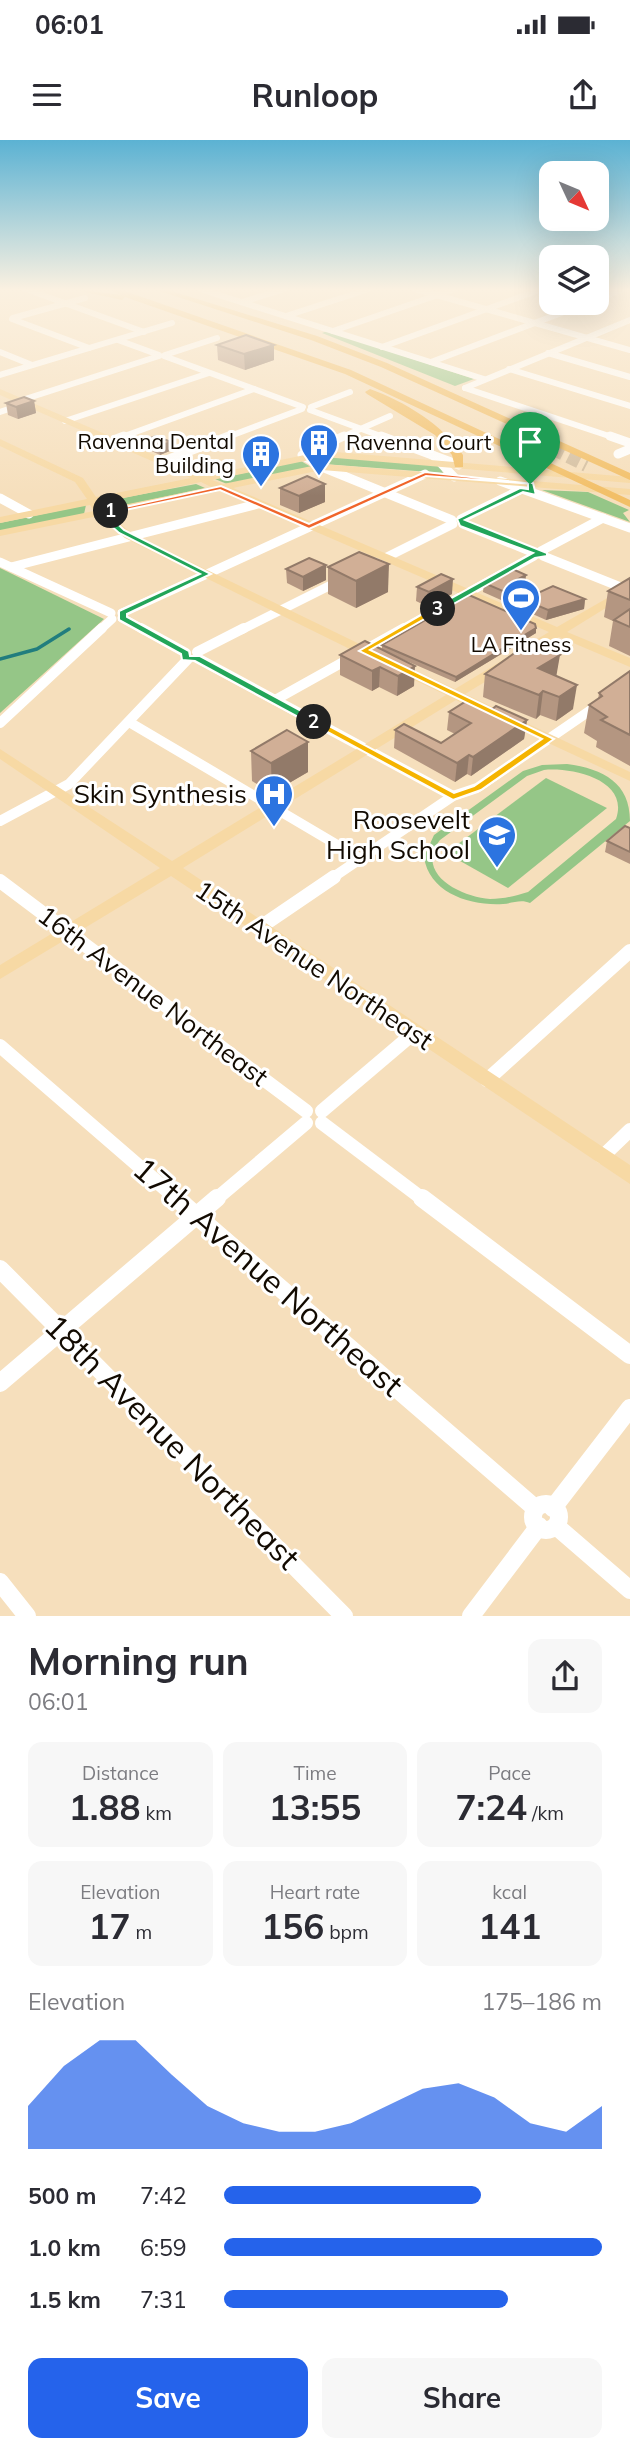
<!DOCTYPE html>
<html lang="en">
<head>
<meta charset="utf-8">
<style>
  :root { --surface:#fff; --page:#f7f7f7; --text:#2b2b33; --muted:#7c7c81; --accent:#2563eb }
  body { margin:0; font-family:Mulish,sans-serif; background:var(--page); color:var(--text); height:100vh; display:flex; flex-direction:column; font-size:26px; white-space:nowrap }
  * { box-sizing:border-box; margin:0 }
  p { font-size:23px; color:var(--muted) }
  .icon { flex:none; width:38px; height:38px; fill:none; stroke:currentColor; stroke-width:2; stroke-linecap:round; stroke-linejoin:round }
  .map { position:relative; height:1476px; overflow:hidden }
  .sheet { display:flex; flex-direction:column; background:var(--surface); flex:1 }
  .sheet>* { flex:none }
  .needle { width:46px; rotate:134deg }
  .controls { position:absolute; left:539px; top:21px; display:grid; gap:14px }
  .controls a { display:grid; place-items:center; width:70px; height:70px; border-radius:14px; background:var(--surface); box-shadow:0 7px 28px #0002; font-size:35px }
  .pin { position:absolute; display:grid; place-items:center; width:60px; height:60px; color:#fff; margin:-72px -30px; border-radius:50% 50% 50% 0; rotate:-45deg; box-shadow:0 0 7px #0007 }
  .pin .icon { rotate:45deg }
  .km { position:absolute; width:35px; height:35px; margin:-18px; border-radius:50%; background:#222; color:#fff; font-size:19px; line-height:35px; text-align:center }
  .round { display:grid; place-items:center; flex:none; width:74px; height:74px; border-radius:14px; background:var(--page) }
  .summary { display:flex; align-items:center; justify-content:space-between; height:119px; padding:0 28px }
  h1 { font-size:38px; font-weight:700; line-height:52px }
  .metrics { display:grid; grid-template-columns:repeat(3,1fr); gap:10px; height:119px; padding:7px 28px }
  .metrics div { display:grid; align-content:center; border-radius:14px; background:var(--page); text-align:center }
  .metrics b { font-size:35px; font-weight:700 }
  .metrics small { font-size:19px; font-weight:400 }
  .metrics p { font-size:19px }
  .chart { height:196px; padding:14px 28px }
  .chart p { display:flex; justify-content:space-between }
  .chart svg { width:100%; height:126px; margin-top:7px; fill:var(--accent); opacity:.7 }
  .action { display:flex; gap:14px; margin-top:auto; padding:14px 28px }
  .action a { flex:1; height:80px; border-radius:14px; background:var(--accent); color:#fff; font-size:28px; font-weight:700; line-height:80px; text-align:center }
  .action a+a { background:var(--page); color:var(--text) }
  ul { padding:0 28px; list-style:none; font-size:23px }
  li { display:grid; grid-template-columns:112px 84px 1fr; align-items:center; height:52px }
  li i { height:18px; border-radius:9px; background:var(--accent) }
  .status { display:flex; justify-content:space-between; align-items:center; height:49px; padding:0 35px; background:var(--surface); direction:ltr }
  .status svg { height:19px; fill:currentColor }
  header { display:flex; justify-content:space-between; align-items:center; height:91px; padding:0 28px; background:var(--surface); font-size:32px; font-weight:700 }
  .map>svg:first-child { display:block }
  .green { fill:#95c687; fill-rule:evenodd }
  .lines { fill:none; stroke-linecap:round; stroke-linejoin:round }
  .stream { stroke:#217d7e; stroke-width:3.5 }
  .highway-tunnel { stroke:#d4bfa0; stroke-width:12; stroke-dasharray:12 6; stroke-linecap:butt }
  .minor-far4 { stroke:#fff; stroke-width:6 }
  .minor-far3 { stroke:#fff; stroke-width:9 }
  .minor-far2 { stroke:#fff; stroke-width:10 }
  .minor-far1 { stroke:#fff; stroke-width:14 }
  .minor { stroke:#fff; stroke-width:18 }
  .major { fill:#f7d9a4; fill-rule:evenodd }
  .highway { fill:#f2bf67; fill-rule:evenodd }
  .wall { fill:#b49681 }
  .shaded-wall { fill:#927a69 }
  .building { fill:#d1af96; stroke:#927a69; stroke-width:2 }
  .split-1 { fill:#f0652b; stroke:#fff; stroke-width:2 }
  .split-2 { fill:#22a559; stroke:#fff; stroke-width:2 }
  .split-3 { fill:#f5b400; stroke:#fff; stroke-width:2 }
  .split-4 { fill:#22a559; stroke:#fff; stroke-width:2 }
  .labels { text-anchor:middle; stroke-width:6; stroke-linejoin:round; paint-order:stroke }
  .far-poi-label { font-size:21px; fill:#120a01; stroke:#fff; text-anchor:end }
  .poi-label { font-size:26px; fill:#120a01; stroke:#fff; text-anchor:end }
  .street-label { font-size:26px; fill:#120a01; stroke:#fff }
  .near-street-label { font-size:32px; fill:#120a01; stroke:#fff }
</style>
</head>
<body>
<div class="status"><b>06:01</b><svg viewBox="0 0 49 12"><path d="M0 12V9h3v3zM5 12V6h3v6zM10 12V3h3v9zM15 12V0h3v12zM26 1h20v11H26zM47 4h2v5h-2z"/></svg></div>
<header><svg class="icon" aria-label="menu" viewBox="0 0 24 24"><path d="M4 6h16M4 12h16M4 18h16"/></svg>Runloop<svg class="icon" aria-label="share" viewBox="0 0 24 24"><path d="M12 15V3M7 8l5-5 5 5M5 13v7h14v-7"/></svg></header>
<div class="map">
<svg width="630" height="1476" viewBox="0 0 630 1476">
  <rect width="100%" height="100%" fill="#f6dfbc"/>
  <g class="green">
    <polygon points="327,191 474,239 455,246 322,193"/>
    <polygon points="331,316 440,326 443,333 324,324 316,318"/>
    <polygon points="301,321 311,327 227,344 215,339"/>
    <polygon points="196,344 205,348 113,368 109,364 112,360"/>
    <polygon points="542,350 588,352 629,370 623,373 630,382"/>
    <polygon points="86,365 84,374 0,391 0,383"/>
    <polygon points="0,428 104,479 0,573"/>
    <path d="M567 624C604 629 630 643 630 681L530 763C521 759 513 763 503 764 470 766 429 753 424 717L434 695 523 631 542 625ZM544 630C570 627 630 639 616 679L528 752C515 756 504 759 490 759 461 757 414 734 440 700L527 636Z"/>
    <polygon points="546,638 607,668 508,748 446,713"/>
  </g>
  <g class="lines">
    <polyline class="stream" points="0,519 37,509 69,489"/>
    <polyline class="highway-tunnel" points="552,309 586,326"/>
    <g class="minor-far4">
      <polyline points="26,149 144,192"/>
      <polyline points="200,149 484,239"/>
      <polyline points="415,149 630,210"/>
      <polyline points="597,159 624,149"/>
      <polyline points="242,162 285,149"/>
      <polyline points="286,176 369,149"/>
      <polyline points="13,178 85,158"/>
      <polyline points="12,179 89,208"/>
      <polyline points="333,191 455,149"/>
      <polyline points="118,200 159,215"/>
      <polyline points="382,207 542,149"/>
      <polyline points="0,212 32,225"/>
      <polyline points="548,213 630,237"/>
      <polyline points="165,215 217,198"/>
      <polyline points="164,216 303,267"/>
      <polyline points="431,222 588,163"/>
      <polyline points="509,229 630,266"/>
      <polyline points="0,235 172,183"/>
      <polyline points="465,248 630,180"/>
      <polyline points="465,248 615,298"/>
      <polyline points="19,261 159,216"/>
      <polyline points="311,267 350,252"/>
      <polyline points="310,270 386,298"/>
      <polyline points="0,272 21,265"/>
      <polyline points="65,281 209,233"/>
      <polyline points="119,298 254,249"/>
      <polyline points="225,298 302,269"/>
      <polyline points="340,298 390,276"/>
    </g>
    <g class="minor-far3">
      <polyline points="344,296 302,315 322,327 452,380"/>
      <polyline points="381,296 459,325"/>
      <polyline points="610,296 630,303"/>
      <polyline points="111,301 124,296"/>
      <polyline points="618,314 630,309"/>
      <polyline points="434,316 454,337"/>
      <polyline points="161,322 229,296"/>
      <polyline points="500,341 630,388"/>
      <polyline points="0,358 29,374"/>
      <polyline points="461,379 522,349"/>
      <polyline points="463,384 532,412"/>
      <polyline points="541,411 603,378"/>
      <polyline points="543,416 628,450"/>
      <polyline points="0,422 111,473"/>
      <polyline points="375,423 453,384"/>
      <polyline points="11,427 258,364"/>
      <polyline points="122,473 425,334"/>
      <polyline points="122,478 144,490"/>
      <polyline points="100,490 112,479"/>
      <polyline points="241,490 343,439"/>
      <polyline points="401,490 534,416"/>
    </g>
    <g class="minor-far2">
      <polyline points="141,488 186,513"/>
      <polyline points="197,512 244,488"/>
      <polyline points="197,518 453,656"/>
      <polyline points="275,560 404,488"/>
      <polyline points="129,582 361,719"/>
      <polyline points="0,583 102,488"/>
      <polyline points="0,681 69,644 188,519"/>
      <polyline points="332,738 453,656 477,648 601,563"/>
    </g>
    <g class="minor-far1">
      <polyline points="0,741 306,971"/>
      <polyline points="259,788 334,737"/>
      <polyline points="0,906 178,1060"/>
      <polyline points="487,940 630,811"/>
      <polyline points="322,971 415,892"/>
      <polyline points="322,983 424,1060"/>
      <polyline points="602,1017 630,990"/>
      <polyline points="215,1060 306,983"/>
    </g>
    <g class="minor">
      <polyline points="176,1058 535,1368"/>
      <polyline points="422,1058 630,1215"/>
      <polyline points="0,1129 344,1476"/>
      <polyline points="0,1243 217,1058"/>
      <circle cx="546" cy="1377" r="13"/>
      <polyline points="553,1368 630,1268"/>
      <polyline points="556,1386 630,1450"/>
      <polyline points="0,1442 27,1476"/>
      <polyline points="471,1476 539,1386"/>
    </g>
    <path class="major" d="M0 249 203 336 324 311 630 337V343L324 317 212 340 223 344 322 324 630 349V355L322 330 233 348 557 487 630 445V453L567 492 630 518V527L559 497 465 554 630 632V641L456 560 183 728 630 1025V1044L171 736 0 839V825L160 728 0 619V609L172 721 446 555 391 529V523H399L455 549 549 492 221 351 107 374 133 394 376 512V518H368L125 398 98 376 0 396V390L94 371 90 365 0 383V377L87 359 75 342 0 306V299L83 338 96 357 191 338 0 255ZM201 342 211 347 104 369 100 363Z"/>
    <g class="highway">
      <polygon points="71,149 122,155 107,149 119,149 351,230 630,360 630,367 345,234 125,157 122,160"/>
      <polygon points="153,149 165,149 317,196 387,223 630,333 630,340 381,227 311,200"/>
      <path d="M370 249C404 261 443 285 463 315V327H455L452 315 435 295 367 254 365 252Z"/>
    </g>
  </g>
  <g class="wall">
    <polygon points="217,205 274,220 245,230 218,220"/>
    <polygon points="34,261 36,273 18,279 8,275 6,263"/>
    <polygon points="144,300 172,310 160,315 145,308"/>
    <polygon points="325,344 325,362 299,373 280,365 280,348"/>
    <polygon points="328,427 388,452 356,468 328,454"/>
    <polygon points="286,429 326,440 303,451 287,443"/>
    <polygon points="630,438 630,516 609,506 613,481 604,477 608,451"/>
    <polygon points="484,443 525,445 520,447 536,454 585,459 584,469 546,480 483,452"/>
    <polygon points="417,447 452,454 428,467 416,461"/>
    <polygon points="536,488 536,493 455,542 393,515 414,546 397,556 379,547 372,551 340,535 340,515 382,509 382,505"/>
    <polygon points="630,531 630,626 596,607 597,601 584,593 589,565 598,560 599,553"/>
    <polygon points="485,534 556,536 573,569 556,581 540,575 536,579 483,557"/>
    <polygon points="490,571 527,580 524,599 471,636 467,634 455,642 394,608 395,590 441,603 455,594 447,590 449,572"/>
    <polygon points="251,611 308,632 272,653 252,641"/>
    <polygon points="630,688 630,724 605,712 607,701"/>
  </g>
  <g class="shaded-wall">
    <polygon points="274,205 274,220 245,230 244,214"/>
    <polygon points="34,261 36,273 18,279 16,267"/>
    <polygon points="171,302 172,310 160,315 159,306"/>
    <polygon points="325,344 325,362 299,373 299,356"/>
    <polygon points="389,424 388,452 356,468 356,441"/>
    <polygon points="326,425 326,440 303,451 303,437"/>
    <polygon points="526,435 525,445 510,453 511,443"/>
    <polygon points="453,439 452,454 428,467 429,452"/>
    <polygon points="585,459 584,469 546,480 548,470"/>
    <polygon points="536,488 536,493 455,542 456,537"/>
    <polygon points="560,515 556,538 538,528"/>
    <polygon points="415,526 414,546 397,556 398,536"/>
    <polygon points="380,527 379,547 372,551 372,531"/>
    <polygon points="577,545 573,569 556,581 559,557"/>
    <polygon points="543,551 540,575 536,579 539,555"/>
    <polygon points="527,580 524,599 471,636 473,617"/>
    <polygon points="308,602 308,632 272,653 271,623"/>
    <polygon points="469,615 467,634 455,642 457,623"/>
  </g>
  <g class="building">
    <polygon points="246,195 274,205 244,214 217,205"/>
    <polygon points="24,257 34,261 16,267 6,263"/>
    <polygon points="156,296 171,302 159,306 144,300"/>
    <polygon points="307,336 325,344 299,356 280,348"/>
    <polygon points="359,412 389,424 356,441 328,427"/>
    <polygon points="309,418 326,425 303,437 286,429"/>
    <polygon points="510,428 526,435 511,443 536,454 553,446 585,459 548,470 484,443"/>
    <polygon points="441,434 453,439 429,452 417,447"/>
    <polygon points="630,438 630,460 608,451"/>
    <polygon points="469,455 535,484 536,488 456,537 382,505"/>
    <polygon points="630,469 630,487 614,480"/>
    <polygon points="365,501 415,526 398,536 380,527 372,531 340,515"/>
    <polygon points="530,502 560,515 538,528 577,545 559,557 543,551 539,555 485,534"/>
    <polygon points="630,531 630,595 601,580 607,577 589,565 602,556 599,553"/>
    <polygon points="468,560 490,571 496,566 527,580 473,617 469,615 457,623 395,590 404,584 441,603 471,583 449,572"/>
    <polygon points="287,590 308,602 271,623 251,611"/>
    <polygon points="625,686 630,688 630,712 607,701"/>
  </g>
  <linearGradient id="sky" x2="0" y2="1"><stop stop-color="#5bb2d3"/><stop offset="0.42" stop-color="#fbf1e1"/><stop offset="1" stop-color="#fbf1e1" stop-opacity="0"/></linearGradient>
  <rect width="630" height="356" fill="url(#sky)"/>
  <polygon class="split-1" points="425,332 534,344 426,336 309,389 220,350 111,373 107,371 221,346 309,384"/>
  <polygon class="split-2" points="113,369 113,373 107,374 124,390 211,434 127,474 127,477 189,511 190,516 200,516 318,580 318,584 311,584 195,521 182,520 181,514 119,480 119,471 200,434 119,393 97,373"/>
  <polygon class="split-3" points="435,467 442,469 370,510 554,599 481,650 453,660 309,582 318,580 454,653 474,646 542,599 359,511"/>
  <polygon class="split-4" points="528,343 533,343 536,355 523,352 465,380 547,413 547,416 535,418 441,471 435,471 435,467 533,413 460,386 457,379 520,348 528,349"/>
  <defs>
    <symbol id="building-pin" viewBox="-11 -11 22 30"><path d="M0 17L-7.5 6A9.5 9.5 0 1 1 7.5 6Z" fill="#2c74e0" stroke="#fff"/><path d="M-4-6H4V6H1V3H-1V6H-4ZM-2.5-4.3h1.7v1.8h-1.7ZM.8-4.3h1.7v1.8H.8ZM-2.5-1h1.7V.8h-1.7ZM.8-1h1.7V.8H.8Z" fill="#fff"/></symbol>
    <symbol id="stadium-pin" viewBox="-11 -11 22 30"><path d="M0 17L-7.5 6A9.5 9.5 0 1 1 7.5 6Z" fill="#2c74e0" stroke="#fff"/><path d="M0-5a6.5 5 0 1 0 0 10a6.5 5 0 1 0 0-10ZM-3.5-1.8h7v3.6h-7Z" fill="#fff"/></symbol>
    <symbol id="hospital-pin" viewBox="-11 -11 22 30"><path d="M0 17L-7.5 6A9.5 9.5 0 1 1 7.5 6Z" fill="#2c74e0" stroke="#fff"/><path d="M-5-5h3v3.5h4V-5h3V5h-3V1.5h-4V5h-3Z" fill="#fff"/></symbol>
    <symbol id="school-pin" viewBox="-11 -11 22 30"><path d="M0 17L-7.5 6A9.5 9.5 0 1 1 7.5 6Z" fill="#2c74e0" stroke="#fff"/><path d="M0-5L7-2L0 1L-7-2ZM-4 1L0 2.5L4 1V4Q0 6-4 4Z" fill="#fff"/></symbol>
  </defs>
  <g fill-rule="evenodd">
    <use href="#building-pin" x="297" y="281" width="44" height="60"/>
    <use href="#building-pin" x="239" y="292" width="44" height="60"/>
    <use href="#stadium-pin" x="499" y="436" width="44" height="60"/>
    <use href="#hospital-pin" x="252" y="632" width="44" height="60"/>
    <use href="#school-pin" x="475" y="673" width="44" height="60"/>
  </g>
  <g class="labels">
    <g class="far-poi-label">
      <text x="234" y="309">Ravenna Dental<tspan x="234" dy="24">Building</tspan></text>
      <text x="346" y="310" text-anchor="start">Ravenna Court</text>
      <text x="521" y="512" text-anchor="middle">LA Fitness</text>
    </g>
    <g class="poi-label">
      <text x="247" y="663">Skin Synthesis</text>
      <text x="470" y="689">Roosevelt<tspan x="470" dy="30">High School</tspan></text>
    </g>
    <g class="street-label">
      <text transform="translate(314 825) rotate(34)" y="9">15th Avenue Northeast</text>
      <text transform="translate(153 856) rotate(37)" y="9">16th Avenue Northeast</text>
    </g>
    <g class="near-street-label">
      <text transform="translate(268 1137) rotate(41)" y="11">17th Avenue Northeast</text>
      <text transform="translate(172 1302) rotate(45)" y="11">18th Avenue Northeast</text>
    </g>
  </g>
</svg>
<div class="controls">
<a><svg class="needle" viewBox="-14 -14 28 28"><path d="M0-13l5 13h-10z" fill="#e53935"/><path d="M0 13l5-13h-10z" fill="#7c7c81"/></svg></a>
<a><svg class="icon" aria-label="layers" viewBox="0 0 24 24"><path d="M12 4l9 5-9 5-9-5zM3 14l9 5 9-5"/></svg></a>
</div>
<div class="pin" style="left:530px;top:344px;background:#1e9e55"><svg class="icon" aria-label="arrive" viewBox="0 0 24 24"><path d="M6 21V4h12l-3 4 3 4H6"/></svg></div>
<b class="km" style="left:111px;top:371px">1</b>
<b class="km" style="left:314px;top:582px">2</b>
<b class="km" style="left:438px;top:469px">3</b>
</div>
<section class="sheet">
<div class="summary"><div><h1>Morning run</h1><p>06:01</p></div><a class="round"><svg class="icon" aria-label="share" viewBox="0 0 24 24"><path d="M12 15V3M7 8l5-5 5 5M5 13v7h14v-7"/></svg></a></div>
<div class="metrics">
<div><p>Distance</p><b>1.88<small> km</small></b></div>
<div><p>Time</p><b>13:55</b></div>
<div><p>Pace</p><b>7:24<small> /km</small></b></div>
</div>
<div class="metrics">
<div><p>Elevation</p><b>17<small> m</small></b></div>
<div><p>Heart rate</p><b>156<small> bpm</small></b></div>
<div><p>kcal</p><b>141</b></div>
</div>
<div class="chart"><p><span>Elevation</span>175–186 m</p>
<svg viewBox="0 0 160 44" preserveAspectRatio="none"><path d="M0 44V29L10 15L20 6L30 6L40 18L50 29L60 35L70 38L80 38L90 35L100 29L110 23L120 21L130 26L140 35L150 38L160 29V44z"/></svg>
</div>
<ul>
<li><b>500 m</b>7:42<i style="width:68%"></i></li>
<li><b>1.0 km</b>6:59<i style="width:100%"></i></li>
<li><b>1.5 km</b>7:31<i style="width:75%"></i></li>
</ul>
<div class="action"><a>Save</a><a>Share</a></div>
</section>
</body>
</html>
